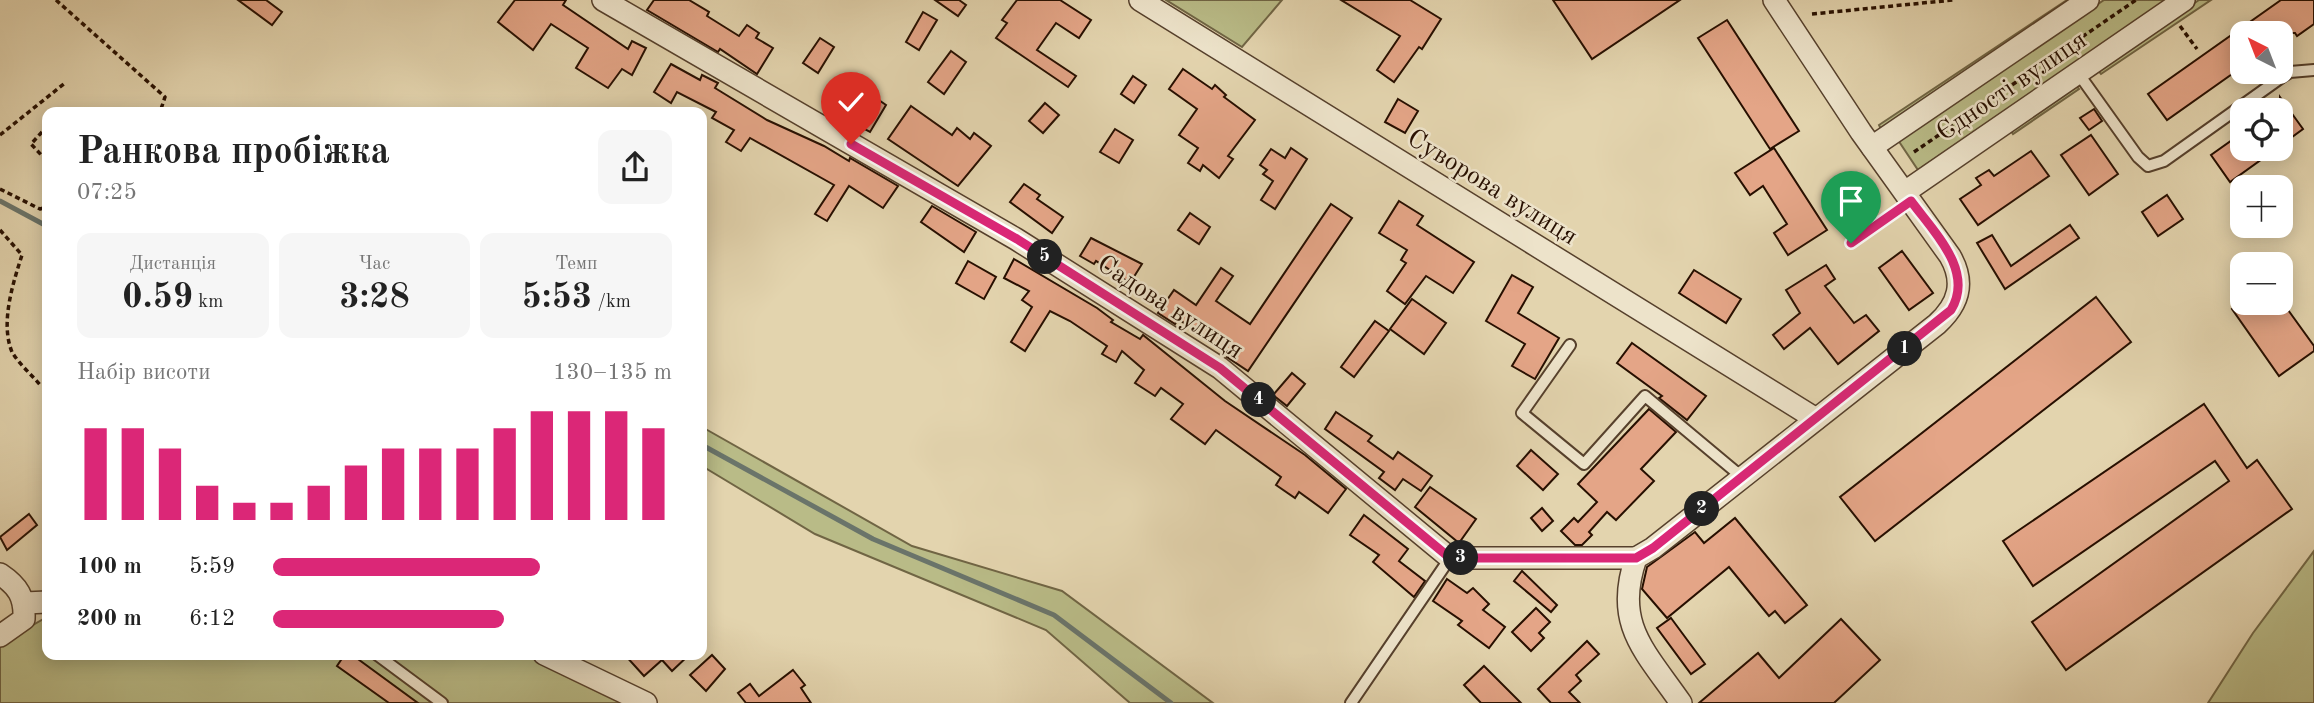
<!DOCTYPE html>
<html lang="uk">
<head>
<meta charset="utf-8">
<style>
  :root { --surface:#fff; --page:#f6f6f6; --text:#222; --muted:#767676; --accent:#db2777 }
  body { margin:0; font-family:"Old Standard TT",serif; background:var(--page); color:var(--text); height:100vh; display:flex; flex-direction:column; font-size:26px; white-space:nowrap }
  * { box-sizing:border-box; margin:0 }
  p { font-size:23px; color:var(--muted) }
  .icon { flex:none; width:38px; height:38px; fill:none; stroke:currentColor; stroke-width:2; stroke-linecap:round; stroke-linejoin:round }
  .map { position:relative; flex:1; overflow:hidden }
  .sheet { position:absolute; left:42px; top:107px; width:665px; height:553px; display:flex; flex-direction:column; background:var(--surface); border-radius:14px; box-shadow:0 4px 18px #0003 }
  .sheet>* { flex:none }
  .needle { width:46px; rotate:318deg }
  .tools { position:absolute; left:2230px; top:21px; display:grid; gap:14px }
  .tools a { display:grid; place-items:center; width:63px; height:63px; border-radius:14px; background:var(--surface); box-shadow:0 4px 18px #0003; font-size:35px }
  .pin { position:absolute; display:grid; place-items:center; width:60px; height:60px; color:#fff; margin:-72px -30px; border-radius:50% 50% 50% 0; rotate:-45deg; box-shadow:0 0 7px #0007 }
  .pin .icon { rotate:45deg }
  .km { position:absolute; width:35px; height:35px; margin:-18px; border-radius:50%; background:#222; color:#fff; font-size:19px; line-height:35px; text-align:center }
  .round { display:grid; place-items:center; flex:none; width:74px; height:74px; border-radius:14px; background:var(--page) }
  .overview { display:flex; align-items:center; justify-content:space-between; height:119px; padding:0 35px }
  h1 { font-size:38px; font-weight:700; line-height:52px }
  .figures { display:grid; grid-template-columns:repeat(3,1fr); gap:10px; height:119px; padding:7px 35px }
  .figures div { display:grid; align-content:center; border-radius:14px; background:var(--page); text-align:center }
  .figures b { font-size:35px; font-weight:700 }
  .figures small { font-size:19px; font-weight:400 }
  .figures p { font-size:19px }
  .chart { height:196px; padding:14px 35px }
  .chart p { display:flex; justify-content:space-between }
  .chart svg { width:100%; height:126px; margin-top:7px; stroke:var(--accent); stroke-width:6 }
  ul { padding:0 35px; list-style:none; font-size:23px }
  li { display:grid; grid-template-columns:112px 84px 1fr; align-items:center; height:52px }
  li i { height:18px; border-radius:9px; background:var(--accent) }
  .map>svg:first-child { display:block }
  .green { fill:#b9bb87; stroke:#706544; stroke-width:2 }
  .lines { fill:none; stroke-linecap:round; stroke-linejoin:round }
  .stream { stroke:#6a746a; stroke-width:5 }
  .building { fill:#e4a587; stroke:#270f00; stroke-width:2 }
  .lane-casing { stroke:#56402c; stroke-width:14 }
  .street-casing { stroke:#56402c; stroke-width:24 }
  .path { stroke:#270f00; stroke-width:3.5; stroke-dasharray:5 3.5; stroke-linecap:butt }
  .lane { stroke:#ede3ca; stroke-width:10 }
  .street { stroke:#ede3ca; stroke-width:21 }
  .route-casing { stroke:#fff; stroke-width:14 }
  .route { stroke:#db2777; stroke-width:9 }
  .labels { text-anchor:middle; stroke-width:5; stroke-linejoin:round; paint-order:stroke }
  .street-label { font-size:26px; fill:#270f00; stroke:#ede3ca }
</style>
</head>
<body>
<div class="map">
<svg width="2314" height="703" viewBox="0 0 2314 703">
  <rect width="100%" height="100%" fill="#e3d4ae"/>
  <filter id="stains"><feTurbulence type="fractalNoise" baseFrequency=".00286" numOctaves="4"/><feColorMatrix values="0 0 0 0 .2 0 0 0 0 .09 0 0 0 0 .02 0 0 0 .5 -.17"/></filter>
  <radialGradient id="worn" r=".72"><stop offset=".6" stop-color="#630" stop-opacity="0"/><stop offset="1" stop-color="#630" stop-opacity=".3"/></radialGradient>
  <g class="green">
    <polygon points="1166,0 1282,0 1242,47"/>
    <polygon points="2067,0 2078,0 1882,131 1879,125"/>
    <polygon points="2104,0 2168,0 1918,170 1898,140"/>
    <polygon points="2199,0 2211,0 2101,74 2097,69"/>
    <polygon points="2075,84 2079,89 2013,134 2009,128"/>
    <polygon points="702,427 912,546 1062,591 1213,703 1130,703 1046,630 815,534 702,466"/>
    <polygon points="2314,551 2314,703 2208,703 2253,633"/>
    <polygon points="47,617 47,654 535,655 638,703 0,703 0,644"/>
  </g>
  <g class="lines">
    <g class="stream">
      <polyline points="0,201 43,224 47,223"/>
      <polyline points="702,445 873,539 1054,615 1171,703"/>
    </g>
  </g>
  <g class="building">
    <polygon points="238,0 266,0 282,12 272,25"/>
    <polygon points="515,0 566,0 563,5 628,49 632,41 646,48 632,75 622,69 608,88 576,68 588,48 551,24 533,50 498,22"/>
    <polygon points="654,0 689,0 709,12 707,16 739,36 747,25 759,33 756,38 773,48 757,74 720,49 718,52 647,10"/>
    <polygon points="935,0 959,0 966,5 958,16"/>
    <polygon points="1017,0 1060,0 1091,20 1079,38 1056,23 1037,50 1076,76 1068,87 996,38 1007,23 1002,20"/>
    <polygon points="1341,0 1410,0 1441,19 1422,49 1419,47 1394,82 1377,70 1400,36"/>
    <polygon points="1553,0 1680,0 1592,59"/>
    <polygon points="2281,0 2314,0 2314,24 2297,36 2295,33 2242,33 2242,67 2167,120 2148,94"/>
    <polygon points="923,12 937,20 919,50 906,42"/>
    <polygon points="1727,20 1799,131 1770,149 1698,38"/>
    <polygon points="820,38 834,47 818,73 803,63"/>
    <polygon points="951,51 966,62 944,94 928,82"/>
    <polygon points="671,64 700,80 702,75 718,83 715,88 767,120 824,146 849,161 850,158 898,186 883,208 849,186 827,221 815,214 834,185 750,138 741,151 726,142 734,130 712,118 716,112 677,92 671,103 654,92"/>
    <polygon points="1183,69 1212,89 1215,85 1226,95 1224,97 1255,120 1228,156 1233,159 1219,178 1203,165 1200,171 1188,163 1198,148 1179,135 1197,109 1169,89"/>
    <polygon points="1133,76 1146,85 1134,103 1121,94"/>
    <polygon points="863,89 886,105 870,132 844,118"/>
    <polygon points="2280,97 2303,129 2280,146"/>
    <polygon points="1398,99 1418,111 1405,133 1385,122"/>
    <polygon points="1045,103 1059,115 1043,133 1029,121"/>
    <polygon points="911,106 952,135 957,128 970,139 974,133 991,146 958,186 888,139"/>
    <polygon points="2094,109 2102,121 2089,130 2080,118"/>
    <polygon points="1115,129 1133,140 1119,163 1100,152"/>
    <polygon points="2242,133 2242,149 2276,149 2230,182 2211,155"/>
    <polygon points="2091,135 2118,174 2089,195 2061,155"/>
    <polygon points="1291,148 1307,159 1275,209 1261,200 1273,181 1263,174 1267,170 1260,165 1271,149 1285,158"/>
    <polygon points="1774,148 1827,230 1788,255 1774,233 1787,224 1763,186 1750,195 1735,173"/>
    <polygon points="2031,151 2049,176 1978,225 1960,199 1981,185 1976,178 1989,170 1994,176"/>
    <polygon points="1024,184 1040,195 1037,199 1063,217 1052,233 1010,202"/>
    <polygon points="2167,195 2183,219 2158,236 2142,212"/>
    <polygon points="1399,201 1423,216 1417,225 1474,262 1453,293 1426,276 1405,304 1387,291 1406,263 1401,260 1407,250 1379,233"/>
    <polygon points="1331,204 1352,218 1248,371 1227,357 1230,354 1178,319 1175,324 1158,313 1174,290 1196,305 1221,268 1233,276 1216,301 1250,324"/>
    <polygon points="932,206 976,232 964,252 921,222"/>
    <polygon points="1190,213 1210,227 1199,244 1178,230"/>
    <polygon points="2070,225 2079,238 2005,289 1977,243 1992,235 2011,266"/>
    <polygon points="1091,238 1142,264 1130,283 1096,261 1094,264 1080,256"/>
    <polygon points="1902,251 1933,293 1909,310 1879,268"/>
    <polygon points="1014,259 1097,308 1113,320 1111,322 1140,339 1143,335 1225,401 1305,455 1346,489 1328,513 1299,492 1295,498 1276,485 1281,477 1216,430 1205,444 1171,419 1183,404 1161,388 1155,396 1135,383 1144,370 1122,351 1116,362 1102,354 1107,346 1070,321 1050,311 1025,351 1011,342 1032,307 1022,300 1029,291 1004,278"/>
    <polygon points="968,261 996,277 984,299 956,283"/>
    <polygon points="1826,265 1835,279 1825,286 1854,323 1866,315 1879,331 1838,364 1810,328 1784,349 1773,335 1800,313 1786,290"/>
    <polygon points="1694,270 1741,299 1726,323 1679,293"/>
    <polygon points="1512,275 1533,287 1518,313 1559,338 1535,379 1512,366 1525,344 1486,321"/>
    <polygon points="2096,297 2131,342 1875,541 1840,497"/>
    <polygon points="1412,299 1446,323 1424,354 1390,329"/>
    <polygon points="2241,303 2283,303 2314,346 2314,351 2279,376 2232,309"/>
    <polygon points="1375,321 1389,331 1354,377 1341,367"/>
    <polygon points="1632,343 1706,396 1687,420 1659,398 1662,396 1617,363"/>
    <polygon points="1292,373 1305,384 1287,406 1273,395"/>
    <polygon points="2204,404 2247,468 2257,460 2292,509 2066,670 2032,622 2229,481 2215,461 2033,586 2003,541"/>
    <polygon points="1649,409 1676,432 1641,469 1654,481 1616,520 1607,512 1589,532 1592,535 1582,545 1575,545 1561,531 1574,518 1578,522 1597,502 1578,484"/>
    <polygon points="1336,412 1372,436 1368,441 1393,459 1398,452 1432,476 1421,491 1403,479 1395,490 1379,478 1384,472 1325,429"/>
    <polygon points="1531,450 1558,474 1543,490 1517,466"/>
    <polygon points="1430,487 1476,519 1459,543 1415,507"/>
    <polygon points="1542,508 1553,521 1542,531 1531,518"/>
    <polygon points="29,514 37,525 7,550 0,537"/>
    <polygon points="1364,515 1408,549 1399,561 1425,581 1414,597 1373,562 1379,555 1350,535"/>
    <polygon points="1735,518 1807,605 1785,623 1775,611 1769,616 1729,567 1667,618 1642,589 1647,567 1695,532 1704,543"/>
    <polygon points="1522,571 1557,605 1551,612 1514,581"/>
    <polygon points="1447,579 1467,593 1473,588 1489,604 1483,610 1505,627 1489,648 1458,625 1462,621 1433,601"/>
    <polygon points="1536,608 1550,622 1539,633 1544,638 1531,651 1512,632"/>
    <polygon points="1671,618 1705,664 1691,674 1657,628"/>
    <polygon points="1841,619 1880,660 1834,703 1699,703 1758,653 1779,678"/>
    <polygon points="1587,641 1599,654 1576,675 1581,681 1569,692 1580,703 1551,703 1538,689"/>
    <polygon points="345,654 351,654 418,703 389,703 337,666"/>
    <polygon points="624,654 690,654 672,671 662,660 644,676"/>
    <polygon points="712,655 725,669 706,691 690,675"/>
    <polygon points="1484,666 1521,703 1481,703 1464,685"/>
    <polygon points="793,670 805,685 801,688 811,703 746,703 738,693 750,684 759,696"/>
  </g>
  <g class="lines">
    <defs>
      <g id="lane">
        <polyline points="2078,73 2138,157 2148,166 2164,161 2282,77 2290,72 2314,70"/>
        <polyline points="1570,345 1522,413 1584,464 1645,396 1742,477"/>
        <polyline points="376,654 442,703"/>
        <polyline points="1351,703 1450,558"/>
      </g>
      <g id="street">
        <polyline points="603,0 1016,239 1220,368 1450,558 1636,558"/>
        <polyline points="1140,0 1816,419"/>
        <polyline points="1872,147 2088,0"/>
        <polyline points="1905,192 2184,0"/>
        <path d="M0 574C18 586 25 597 24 619L0 636"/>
        <polyline points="25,603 47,602"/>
        <polyline points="544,654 646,703"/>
        <path d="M1681 703C1645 651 1613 624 1636 558L1653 548 1937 324C1959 304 1965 282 1950 256L1861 132 1774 0"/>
      </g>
    </defs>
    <use href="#lane" class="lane-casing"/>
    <use href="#street" class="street-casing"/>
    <g class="path">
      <polyline points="56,0 165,97 160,112"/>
      <polyline points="1812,14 1953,0"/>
      <polyline points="2180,26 2197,49"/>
      <polyline points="113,110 115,112"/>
      <polyline points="42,132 31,144 47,161"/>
      <polyline points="0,135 65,83"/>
      <polyline points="1914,152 2136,0"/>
      <polyline points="0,189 40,209 47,207"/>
      <path d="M0 230 22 255C13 283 0 323 12 352 19 364 32 375 41 386"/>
      <polyline points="1851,243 1895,212"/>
    </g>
    <use href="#lane" class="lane"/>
    <use href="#street" class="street"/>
  </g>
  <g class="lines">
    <defs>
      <path id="route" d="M851 144 1017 239 1220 368 1450 558H1636L1653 548 1951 310C1975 271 1933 231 1911 201L1851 243"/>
    </defs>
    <use href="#route" class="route-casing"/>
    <use href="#route" class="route"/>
  </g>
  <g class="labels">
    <g class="street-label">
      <text transform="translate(2011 85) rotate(-34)" y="9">Єдності вулиця</text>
      <text transform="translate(1493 186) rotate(32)" y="9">Суворова вулиця</text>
      <text transform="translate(1171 306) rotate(33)" y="9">Садова вулиця</text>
    </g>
  </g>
  <rect width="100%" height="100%" filter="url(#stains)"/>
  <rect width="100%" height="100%" fill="url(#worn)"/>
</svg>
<div class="tools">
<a><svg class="needle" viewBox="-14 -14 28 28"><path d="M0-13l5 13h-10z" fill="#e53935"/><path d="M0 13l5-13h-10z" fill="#767676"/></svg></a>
<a><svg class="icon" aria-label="locate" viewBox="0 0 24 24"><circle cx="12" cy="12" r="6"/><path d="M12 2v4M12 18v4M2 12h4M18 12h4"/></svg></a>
<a>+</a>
<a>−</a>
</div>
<div class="pin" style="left:1851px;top:243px;background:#1e9e55"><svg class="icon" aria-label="arrive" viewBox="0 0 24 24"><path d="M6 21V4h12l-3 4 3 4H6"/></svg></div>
<div class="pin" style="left:851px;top:144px;background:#d93025"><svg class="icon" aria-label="check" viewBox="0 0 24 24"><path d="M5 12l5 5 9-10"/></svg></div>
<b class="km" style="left:1905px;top:349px">1</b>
<b class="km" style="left:1702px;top:509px">2</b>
<b class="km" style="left:1461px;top:558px">3</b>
<b class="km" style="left:1259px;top:400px">4</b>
<b class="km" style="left:1045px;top:257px">5</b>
<section class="sheet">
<div class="overview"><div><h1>Ранкова пробіжка</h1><p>07:25</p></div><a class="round"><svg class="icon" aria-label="share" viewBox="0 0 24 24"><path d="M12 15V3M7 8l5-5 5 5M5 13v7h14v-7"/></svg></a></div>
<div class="figures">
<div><p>Дистанція</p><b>0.59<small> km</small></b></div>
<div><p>Час</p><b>3:28</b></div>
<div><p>Темп</p><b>5:53<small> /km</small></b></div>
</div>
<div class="chart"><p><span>Набір висоти</span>130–135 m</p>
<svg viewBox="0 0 160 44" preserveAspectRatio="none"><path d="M5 44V12M15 44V12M25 44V19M35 44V32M45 44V38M55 44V38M65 44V32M75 44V25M85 44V19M95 44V19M105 44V19M115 44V12M125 44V6M135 44V6M145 44V6M155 44V12"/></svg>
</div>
<ul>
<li><b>100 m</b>5:59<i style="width:67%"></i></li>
<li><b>200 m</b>6:12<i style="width:58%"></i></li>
</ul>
</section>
</div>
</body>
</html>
